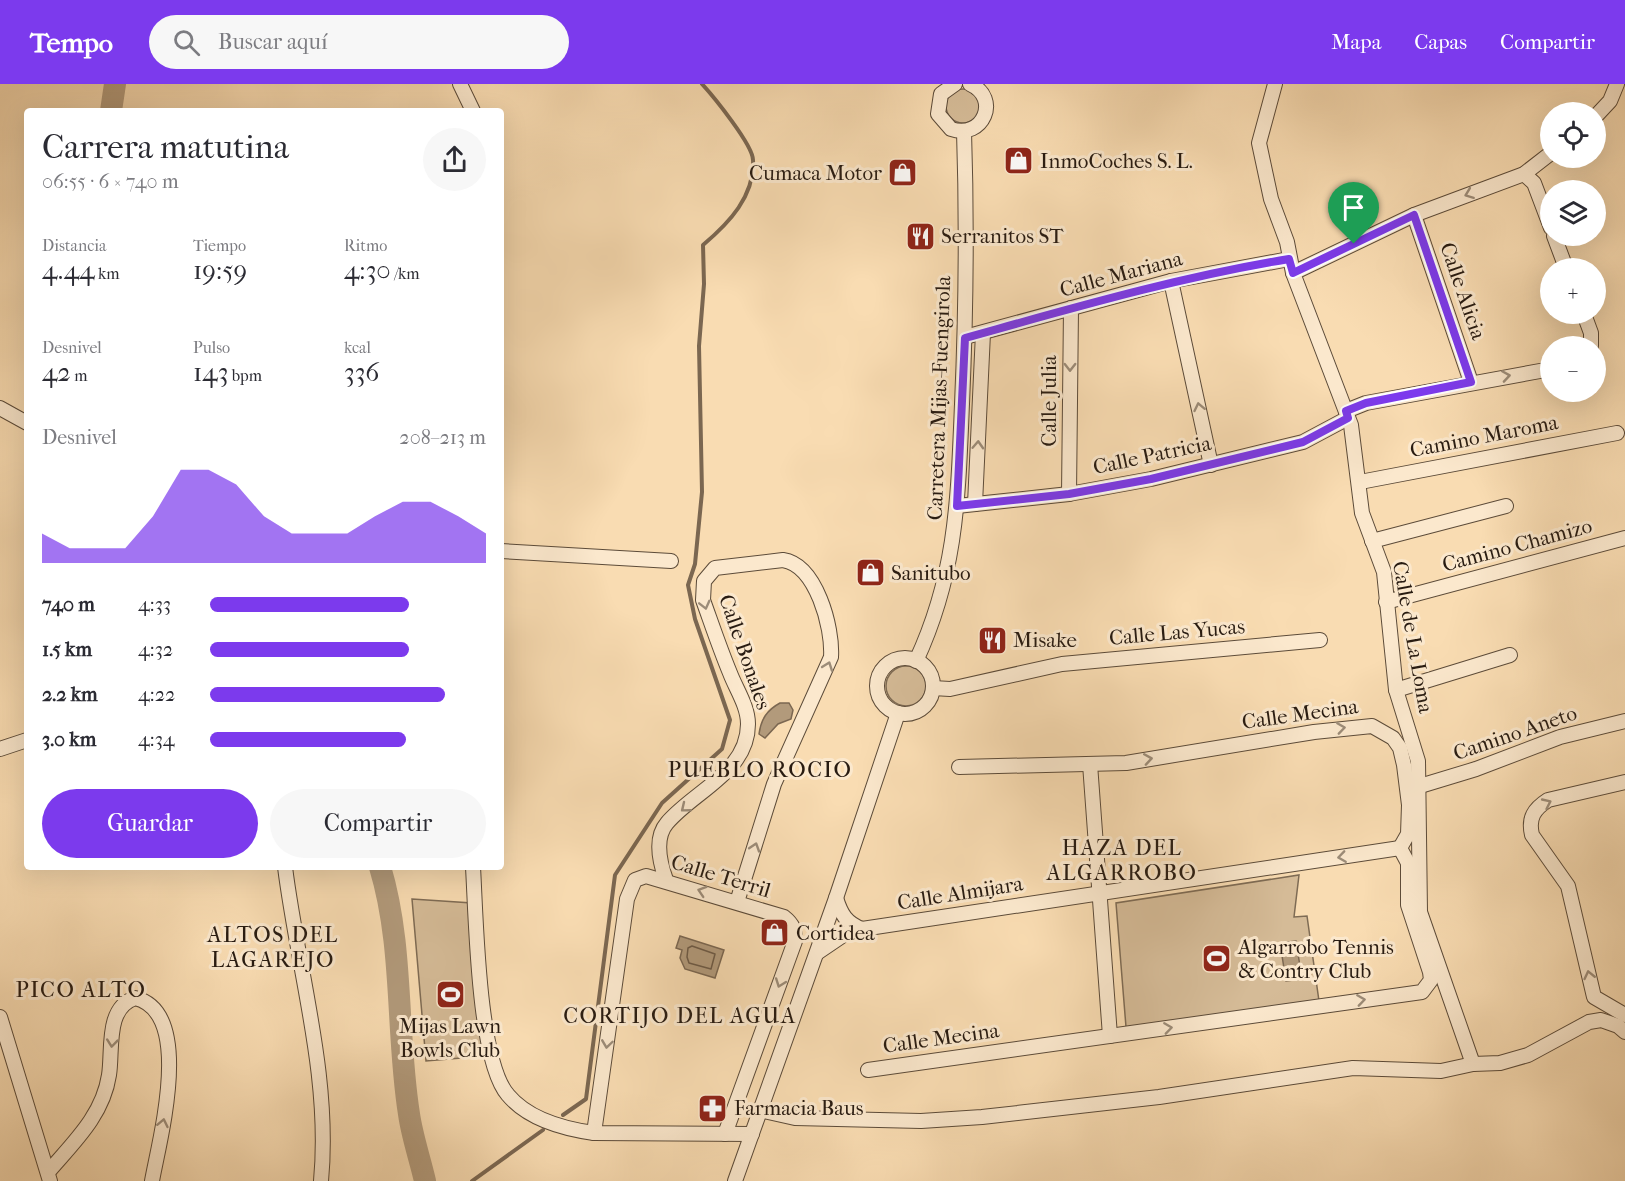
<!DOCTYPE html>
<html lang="es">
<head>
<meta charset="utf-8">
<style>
  :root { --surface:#fff; --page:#f7f7f7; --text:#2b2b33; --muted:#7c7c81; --accent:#7c3aed }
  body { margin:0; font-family:"IM FELL French Canon",serif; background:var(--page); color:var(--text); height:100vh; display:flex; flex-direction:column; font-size:22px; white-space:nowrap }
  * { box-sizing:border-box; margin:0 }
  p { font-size:20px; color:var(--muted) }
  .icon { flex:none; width:33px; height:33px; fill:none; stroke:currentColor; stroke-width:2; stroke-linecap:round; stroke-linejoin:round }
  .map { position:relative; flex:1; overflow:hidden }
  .sheet { position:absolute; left:24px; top:24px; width:480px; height:762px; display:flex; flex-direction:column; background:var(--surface); border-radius:6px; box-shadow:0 6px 24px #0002 }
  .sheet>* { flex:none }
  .buttons { position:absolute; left:1540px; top:18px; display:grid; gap:12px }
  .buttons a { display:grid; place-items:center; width:66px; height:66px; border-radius:50%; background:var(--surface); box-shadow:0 6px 24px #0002; font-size:30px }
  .pin { position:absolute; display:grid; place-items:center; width:51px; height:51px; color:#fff; margin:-62px -26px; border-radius:50% 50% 50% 0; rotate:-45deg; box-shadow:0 0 6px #0007 }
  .pin .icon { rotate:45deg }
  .round { display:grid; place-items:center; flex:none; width:63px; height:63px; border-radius:32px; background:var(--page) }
  .headline { display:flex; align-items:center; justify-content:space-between; height:102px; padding:0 18px }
  h1 { font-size:33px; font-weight:600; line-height:45px }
  .metrics { display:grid; grid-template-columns:repeat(3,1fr); gap:9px; height:102px; padding:6px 18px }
  .metrics div { display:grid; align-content:center }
  .metrics b { font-size:26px; font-weight:600 }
  .metrics small { font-size:16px; font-weight:400 }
  .metrics p { font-size:16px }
  .chart { height:168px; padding:12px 18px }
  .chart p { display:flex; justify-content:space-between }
  .chart svg { width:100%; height:108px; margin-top:6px; fill:var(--accent); opacity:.7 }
  .primary-button { display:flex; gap:12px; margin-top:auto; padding:12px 18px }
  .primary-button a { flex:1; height:69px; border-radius:36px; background:var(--accent); color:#fff; font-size:24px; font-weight:600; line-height:69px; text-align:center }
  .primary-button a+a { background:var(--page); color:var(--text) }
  ul { padding:0 18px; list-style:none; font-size:20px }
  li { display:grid; grid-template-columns:96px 72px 1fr; align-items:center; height:45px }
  li i { height:15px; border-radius:8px; background:var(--accent) }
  header { display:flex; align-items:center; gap:36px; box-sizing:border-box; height:84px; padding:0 30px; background:var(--accent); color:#fff }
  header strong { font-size:28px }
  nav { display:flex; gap:33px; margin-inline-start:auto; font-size:21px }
  .search { width:420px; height:54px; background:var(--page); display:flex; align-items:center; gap:15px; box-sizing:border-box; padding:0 21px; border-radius:33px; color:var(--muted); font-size:22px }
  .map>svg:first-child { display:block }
  .green { fill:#d5bb97; stroke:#7e6b54; stroke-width:1.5 }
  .water { fill:#b29a7b; stroke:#7b6751; stroke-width:1.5 }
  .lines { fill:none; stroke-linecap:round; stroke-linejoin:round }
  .shore { stroke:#6d5a46; stroke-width:1.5 }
  .stream { stroke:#7b6751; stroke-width:4 }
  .river { stroke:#b29a7b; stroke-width:22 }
  .street-casing { stroke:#5c4b39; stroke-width:16 }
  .street { stroke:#fbe8cd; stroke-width:14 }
  .oneway { stroke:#9c8c78 }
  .route-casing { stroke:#fff; stroke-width:12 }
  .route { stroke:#7c3aed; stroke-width:8 }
  .labels { text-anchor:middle; stroke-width:6; stroke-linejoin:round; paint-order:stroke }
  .poi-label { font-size:21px; fill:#281b11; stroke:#fbe8cd; text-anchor:start }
  .street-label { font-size:21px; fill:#281b11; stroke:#fbe8cd }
  .neighbourhood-label { font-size:22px; letter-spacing:1.5px; fill:#281b11; stroke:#fbe8cd }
</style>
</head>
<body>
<header>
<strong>Tempo</strong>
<div class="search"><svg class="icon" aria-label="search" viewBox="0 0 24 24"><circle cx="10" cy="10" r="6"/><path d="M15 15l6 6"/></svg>Buscar aquí</div>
<nav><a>Mapa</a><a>Capas</a><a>Compartir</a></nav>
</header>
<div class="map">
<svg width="1625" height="1097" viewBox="0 0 1625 1097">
  <rect width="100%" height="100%" fill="#f9dcb2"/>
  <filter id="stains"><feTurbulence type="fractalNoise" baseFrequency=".00333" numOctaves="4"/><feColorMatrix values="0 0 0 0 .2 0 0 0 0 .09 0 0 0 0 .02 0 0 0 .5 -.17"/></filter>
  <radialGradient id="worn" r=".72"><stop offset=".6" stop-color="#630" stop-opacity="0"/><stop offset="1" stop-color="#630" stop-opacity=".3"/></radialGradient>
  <g class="green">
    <circle cx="963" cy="22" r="17"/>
    <circle cx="906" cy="602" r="20"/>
    <polygon points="1299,791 1294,833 1307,832 1319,917 1126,943 1116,819"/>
    <polygon points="412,815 472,819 485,972 426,977"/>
  </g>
  <g class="water">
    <path d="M780 619H789L793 626 791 635 778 640 765 654 759 650C761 635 767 626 780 619Z"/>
    <polygon points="680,852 724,866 715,894 685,885 680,874 682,866 676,864"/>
    <polygon points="1296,857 1302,895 1286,897 1280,859"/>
  </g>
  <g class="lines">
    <polygon class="shore" points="692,862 715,870 711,885 689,879 687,873 688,864"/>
    <g class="stream">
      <path d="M563 1031 586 1015 615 791 662 719 722 665 730 636 695 535 688 501 695 480 702 408 699 262 704 200 703 161C729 139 755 112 753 76 753 61 713 12 702 0"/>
      <polyline points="472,1097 543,1046"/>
    </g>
    <g class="river">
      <polyline points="111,27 115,0"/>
      <path d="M380 783C404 862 396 949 409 1030 412 1052 420 1075 425 1097"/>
    </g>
    <defs>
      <g id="street">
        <polyline points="460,0 473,27"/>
        <path d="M955 0 941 10 938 30 951 45C983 56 1001 14 970 0"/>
        <polyline points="1275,0 1259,59 1271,115 1287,158 1293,189 1351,341 1362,429 1384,488 1396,606 1418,677 1420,828 1473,980"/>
        <polyline points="1596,32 1610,17 1617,0"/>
        <polyline points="1524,90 1534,99 1551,144"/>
        <polyline points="1414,131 1471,298"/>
        <polyline points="1554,152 1566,184"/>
        <polyline points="1293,189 1414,131 1524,90 1551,69"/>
        <polyline points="1171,197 1211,381"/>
        <polyline points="1584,230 1591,249 1591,262"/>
        <polyline points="965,253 1171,197 1289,175"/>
        <polyline points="0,324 27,339"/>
        <polyline points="1346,327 1366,319 1551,285"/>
        <polyline points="1360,398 1617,349"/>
        <polyline points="1069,410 1071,224"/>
        <polyline points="975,420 983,249"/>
        <polyline points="957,422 1069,410 1151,395 1303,358 1348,334"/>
        <polyline points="1372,457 1506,422"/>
        <polyline points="501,467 671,477"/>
        <polyline points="1386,518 1625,454"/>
        <circle cx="905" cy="602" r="28"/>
        <path d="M916 577C957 489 958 414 962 320 966 229 967 138 964 47"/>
        <polyline points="933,604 950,605 1062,580 1320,556"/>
        <polyline points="1396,606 1510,571"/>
        <polyline points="0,665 27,656"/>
        <polyline points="1090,680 1110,952"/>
        <polyline points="959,683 1126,679 1314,648 1372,642 1393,654 1400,664 1404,681 1409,721 1408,750 1400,764"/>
        <path d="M1625 698 1548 716C1534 725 1528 734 1532 751L1568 802 1594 913 1625 931"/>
        <polyline points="1420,702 1476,685 1560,653 1625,637"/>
        <path d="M285 783C298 887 331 992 321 1097"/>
        <path d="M473 783C476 833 478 977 508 1011 528 1035 565 1045 594 1049L752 1050"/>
        <path d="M666 796C660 779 654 754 667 739 694 707 748 688 748 640 748 622 736 605 730 589 720 565 712 541 703 516L704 497 715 484 783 476C816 481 833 543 831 573L774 700 737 818"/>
        <path d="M836 814C841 830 846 839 862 845"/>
        <polyline points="817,869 845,850 862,845 1400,764"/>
        <polyline points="0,933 50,1097"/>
        <polyline points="868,986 1422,908 1431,896 1430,888 1408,821 1408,779 1400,764"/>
        <polyline points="760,1026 795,1034 921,1037 982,1033 1159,1013 1353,984 1441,987 1473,980 1500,979 1528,971 1589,938 1601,936 1618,942 1625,948"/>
        <path d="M594 1049 627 815 635 796 646 792 784 833C793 840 795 846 795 857L725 1050"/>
        <path d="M49 1087C74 1058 103 1031 109 991 113 966 105 924 135 914 195 928 159 1057 152 1097"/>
        <polyline points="735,1097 836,814 898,629"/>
      </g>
    </defs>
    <use href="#street" class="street-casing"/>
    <use href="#street" class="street"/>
  </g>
  <defs><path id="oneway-chevron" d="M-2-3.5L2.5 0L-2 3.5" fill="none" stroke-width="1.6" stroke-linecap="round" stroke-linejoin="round" transform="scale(1.5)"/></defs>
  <g class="oneway">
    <use href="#oneway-chevron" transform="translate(1469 110) rotate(159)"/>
    <use href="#oneway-chevron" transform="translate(1070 283) rotate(90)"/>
    <use href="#oneway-chevron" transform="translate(1506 292) rotate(-9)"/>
    <use href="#oneway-chevron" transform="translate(1199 323) rotate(-102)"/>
    <use href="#oneway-chevron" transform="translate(978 361) rotate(-87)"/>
    <use href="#oneway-chevron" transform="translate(705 521) rotate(76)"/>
    <use href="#oneway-chevron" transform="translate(828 582) rotate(-70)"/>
    <use href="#oneway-chevron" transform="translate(1341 644) rotate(-8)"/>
    <use href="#oneway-chevron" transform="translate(1148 675) rotate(-9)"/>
    <use href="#oneway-chevron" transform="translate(1547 719) rotate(-25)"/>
    <use href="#oneway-chevron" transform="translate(685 724) rotate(141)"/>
    <use href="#oneway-chevron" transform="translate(755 763) rotate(-72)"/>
    <use href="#oneway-chevron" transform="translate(1342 773) rotate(172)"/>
    <use href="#oneway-chevron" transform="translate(702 807) rotate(-162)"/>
    <use href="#oneway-chevron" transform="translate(1589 891) rotate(-103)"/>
    <use href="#oneway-chevron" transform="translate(780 899) rotate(110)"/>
    <use href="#oneway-chevron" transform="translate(1361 916) rotate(-8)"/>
    <use href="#oneway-chevron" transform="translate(1168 944) rotate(-8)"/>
    <use href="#oneway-chevron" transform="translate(112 959) rotate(96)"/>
    <use href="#oneway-chevron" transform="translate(607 960) rotate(98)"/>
    <use href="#oneway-chevron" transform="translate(163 1039) rotate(-78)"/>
  </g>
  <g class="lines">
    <defs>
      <path id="route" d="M1414 131 1471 298 1366 319 1346 327 1348 334 1303 358 1151 395 1069 410 957 422 965 254C1073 224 1179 193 1289 175L1293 189Z"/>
    </defs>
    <use href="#route" class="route-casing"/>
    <use href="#route" class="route"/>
  </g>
  <defs>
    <symbol id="shop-square" viewBox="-11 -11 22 22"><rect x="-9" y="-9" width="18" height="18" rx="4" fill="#8f2418" stroke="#fbe8cd"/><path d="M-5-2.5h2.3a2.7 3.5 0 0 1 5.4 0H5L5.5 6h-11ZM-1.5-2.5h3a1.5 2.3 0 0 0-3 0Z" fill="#fff"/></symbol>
    <symbol id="restaurant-square" viewBox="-11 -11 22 22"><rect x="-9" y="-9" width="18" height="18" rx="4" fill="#8f2418" stroke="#fbe8cd"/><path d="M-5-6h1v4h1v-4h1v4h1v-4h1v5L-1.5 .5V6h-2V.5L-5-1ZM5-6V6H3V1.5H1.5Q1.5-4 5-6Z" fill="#fff"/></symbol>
    <symbol id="stadium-square" viewBox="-11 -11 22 22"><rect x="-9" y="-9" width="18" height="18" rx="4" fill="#8f2418" stroke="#fbe8cd"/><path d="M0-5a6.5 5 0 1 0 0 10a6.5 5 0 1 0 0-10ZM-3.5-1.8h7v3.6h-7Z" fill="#fff"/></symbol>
    <symbol id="pharmacy-square" viewBox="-11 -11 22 22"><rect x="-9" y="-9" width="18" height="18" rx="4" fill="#8f2418" stroke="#fbe8cd"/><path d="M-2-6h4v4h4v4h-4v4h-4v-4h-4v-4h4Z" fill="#fff"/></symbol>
  </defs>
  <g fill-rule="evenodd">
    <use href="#shop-square" x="1002" y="60" width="33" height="33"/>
    <use href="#shop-square" x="886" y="72" width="33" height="33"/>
    <use href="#restaurant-square" x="904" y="136" width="33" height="33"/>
    <use href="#shop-square" x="854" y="472" width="33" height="33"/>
    <use href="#restaurant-square" x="976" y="540" width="33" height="33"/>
    <use href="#shop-square" x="758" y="832" width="33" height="33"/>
    <use href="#stadium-square" x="1200" y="858" width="33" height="33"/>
    <use href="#stadium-square" x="434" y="894" width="33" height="33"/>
    <use href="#pharmacy-square" x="696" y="1008" width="33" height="33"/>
  </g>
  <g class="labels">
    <g class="poi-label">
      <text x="1040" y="84">InmoCoches S. L.</text>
      <text x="882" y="96" text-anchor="end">Cumaca Motor</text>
      <text x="941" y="159">Serranitos ST</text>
      <text x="891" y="496">Sanitubo</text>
      <text x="1013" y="563">Misake</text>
      <text x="796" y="856">Cortidea</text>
      <text x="1238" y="870">Algarrobo Tennis<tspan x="1238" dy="24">&amp; Contry Club</tspan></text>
      <text x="450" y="949" text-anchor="middle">Mijas Lawn<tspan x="450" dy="24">Bowls Club</tspan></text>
      <text x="734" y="1031">Farmacia Baus</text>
    </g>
    <g class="street-label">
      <text transform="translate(1121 190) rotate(-15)" y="7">Calle Mariana</text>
      <text transform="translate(1463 207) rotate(71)" y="7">Calle Alicia</text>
      <text transform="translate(939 314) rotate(-88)" y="7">Carretera Mijas-Fuengirola</text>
      <text transform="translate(1049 317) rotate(-90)" y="7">Calle Julia</text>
      <text transform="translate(1484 352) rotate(-11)" y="7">Camino Maroma</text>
      <text transform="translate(1152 371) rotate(-12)" y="7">Calle Patricia</text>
      <text transform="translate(1517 461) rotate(-15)" y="7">Camino Chamizo</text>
      <text transform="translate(1177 548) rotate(-5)" y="7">Calle Las Yucas</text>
      <text transform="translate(1413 553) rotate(80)" y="7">Calle de La Loma</text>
      <text transform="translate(745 568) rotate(71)" y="7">Calle Bonales</text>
      <text transform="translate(1300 630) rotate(-8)" y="7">Calle Mecina</text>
      <text transform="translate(1515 649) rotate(-19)" y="7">Camino Aneto</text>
      <text transform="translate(721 792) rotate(17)" y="7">Calle Terril</text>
      <text transform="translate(960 809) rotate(-9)" y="7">Calle Almijara</text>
      <text transform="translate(941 954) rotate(-8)" y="7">Calle Mecina</text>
    </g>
    <g class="neighbourhood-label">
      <text x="760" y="693">PUEBLO ROCIO</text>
      <text x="1122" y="771">HAZA DEL<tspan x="1122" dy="25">ALGARROBO</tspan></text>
      <text x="273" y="858">ALTOS DEL<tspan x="273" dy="25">LAGAREJO</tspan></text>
      <text x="81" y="913">PICO ALTO</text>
      <text x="680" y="939">CORTIJO DEL AGUA</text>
    </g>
  </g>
  <rect width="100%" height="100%" filter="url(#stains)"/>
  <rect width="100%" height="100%" fill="url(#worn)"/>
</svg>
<div class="buttons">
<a><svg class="icon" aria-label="locate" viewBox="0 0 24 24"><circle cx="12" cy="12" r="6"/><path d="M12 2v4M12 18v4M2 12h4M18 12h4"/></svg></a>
<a><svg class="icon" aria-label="layers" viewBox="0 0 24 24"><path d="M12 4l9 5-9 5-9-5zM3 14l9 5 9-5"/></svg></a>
<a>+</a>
<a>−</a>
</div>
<div class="pin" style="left:1354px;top:160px;background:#1e9e55"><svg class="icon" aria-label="arrive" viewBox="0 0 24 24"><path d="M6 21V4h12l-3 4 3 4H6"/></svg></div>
<section class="sheet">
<div class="headline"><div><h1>Carrera matutina</h1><p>06:55 · 6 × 740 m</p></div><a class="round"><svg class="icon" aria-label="share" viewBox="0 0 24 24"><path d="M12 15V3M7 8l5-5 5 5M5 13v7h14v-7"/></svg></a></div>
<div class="metrics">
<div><p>Distancia</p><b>4.44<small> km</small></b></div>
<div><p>Tiempo</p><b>19:59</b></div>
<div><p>Ritmo</p><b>4:30<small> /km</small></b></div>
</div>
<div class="metrics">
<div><p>Desnivel</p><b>42<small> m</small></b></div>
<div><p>Pulso</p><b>143<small> bpm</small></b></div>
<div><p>kcal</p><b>336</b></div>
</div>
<div class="chart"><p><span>Desnivel</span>208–213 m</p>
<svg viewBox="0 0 160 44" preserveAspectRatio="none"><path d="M0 44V32L10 38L20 38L30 38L40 25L50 6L60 6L70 12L80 25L90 32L100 32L110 32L120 25L130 19L140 19L150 25L160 32V44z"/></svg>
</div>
<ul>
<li><b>740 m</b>4:33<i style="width:72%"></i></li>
<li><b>1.5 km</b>4:32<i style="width:72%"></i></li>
<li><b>2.2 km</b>4:22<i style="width:85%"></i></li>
<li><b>3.0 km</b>4:34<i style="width:71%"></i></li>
</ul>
<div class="primary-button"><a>Guardar</a><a>Compartir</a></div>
</section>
</div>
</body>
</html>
